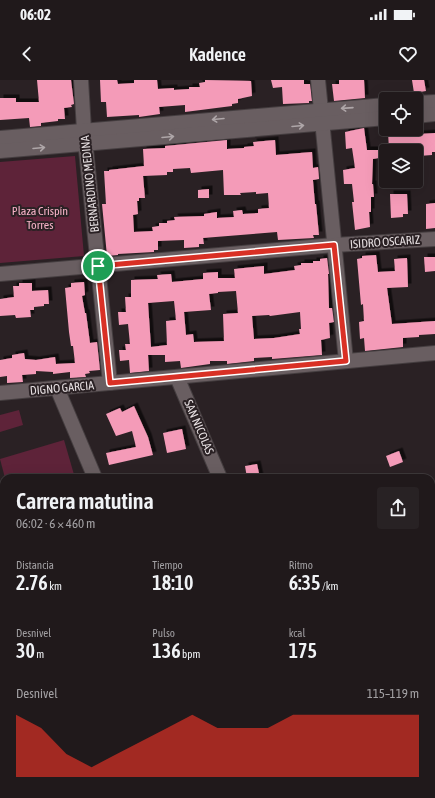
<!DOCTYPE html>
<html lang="es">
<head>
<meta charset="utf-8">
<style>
  :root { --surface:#20191b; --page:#282224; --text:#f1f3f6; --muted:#a2a0a3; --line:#3d383a; --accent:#d93025 }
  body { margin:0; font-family:"Asap Condensed",sans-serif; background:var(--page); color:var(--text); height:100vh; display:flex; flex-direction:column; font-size:15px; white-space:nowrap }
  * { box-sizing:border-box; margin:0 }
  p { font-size:13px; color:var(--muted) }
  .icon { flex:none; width:22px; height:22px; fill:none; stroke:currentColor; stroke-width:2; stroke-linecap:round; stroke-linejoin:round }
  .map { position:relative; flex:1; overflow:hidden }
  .details { position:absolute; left:0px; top:394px; width:435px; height:324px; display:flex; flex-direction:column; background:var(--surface); border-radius:12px 12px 0 0; box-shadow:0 4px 16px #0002,0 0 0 1px var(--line) }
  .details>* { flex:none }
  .controls { position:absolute; left:379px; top:12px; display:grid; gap:8px }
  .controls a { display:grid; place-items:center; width:44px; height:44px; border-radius:4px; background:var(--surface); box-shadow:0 4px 16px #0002,0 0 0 1px var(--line); font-size:20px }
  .pin { position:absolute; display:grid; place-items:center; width:34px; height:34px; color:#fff; margin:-17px; border:2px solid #fff; border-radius:50%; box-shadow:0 1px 4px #0007 }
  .round { display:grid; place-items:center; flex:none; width:42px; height:42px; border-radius:4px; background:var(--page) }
  .head { display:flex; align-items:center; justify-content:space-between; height:68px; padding:0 16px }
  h1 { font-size:22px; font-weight:600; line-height:30px }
  .stats { display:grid; grid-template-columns:repeat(3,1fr); gap:6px; height:68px; padding:4px 16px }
  .stats div { display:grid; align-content:center }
  .stats b { font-size:20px; font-weight:600 }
  .stats small { font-size:11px; font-weight:400 }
  .stats p { font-size:11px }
  .chart { height:112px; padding:8px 16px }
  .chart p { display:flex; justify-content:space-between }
  .chart svg { width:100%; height:72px; margin-top:4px; fill:var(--accent); opacity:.7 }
  .status { display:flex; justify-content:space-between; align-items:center; height:28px; padding:0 20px; background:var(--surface); direction:ltr }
  .status svg { height:11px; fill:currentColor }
  header { display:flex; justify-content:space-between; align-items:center; height:52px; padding:0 16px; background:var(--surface); font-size:18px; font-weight:600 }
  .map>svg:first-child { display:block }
  .green { fill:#5e2339 }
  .forest { fill:#752847 }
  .building { fill:#f49bb8; fill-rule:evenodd; filter:url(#shadow) }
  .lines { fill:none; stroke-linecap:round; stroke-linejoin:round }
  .minor-casing { stroke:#453e40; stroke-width:16 }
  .minor { stroke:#695e61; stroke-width:14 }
  .oneway { stroke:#aea6a8 }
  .route-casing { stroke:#fff; stroke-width:8 }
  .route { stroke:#d93025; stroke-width:5 }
  .labels { text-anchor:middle; stroke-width:4; stroke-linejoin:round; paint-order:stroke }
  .street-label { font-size:12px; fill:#e7e0e2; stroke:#2a2124 }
  .park-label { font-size:12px; fill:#f7b2c7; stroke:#2a2124 }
</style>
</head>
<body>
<div class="status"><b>06:02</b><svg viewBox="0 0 49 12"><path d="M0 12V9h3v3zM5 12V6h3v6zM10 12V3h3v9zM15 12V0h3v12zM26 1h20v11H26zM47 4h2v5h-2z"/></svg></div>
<header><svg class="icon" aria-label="back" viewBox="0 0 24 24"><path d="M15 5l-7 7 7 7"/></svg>Kadence<svg class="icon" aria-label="heart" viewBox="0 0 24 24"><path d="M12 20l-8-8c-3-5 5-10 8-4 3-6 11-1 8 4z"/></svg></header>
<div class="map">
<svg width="435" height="718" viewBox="0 0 435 718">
  <defs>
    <filter id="shadow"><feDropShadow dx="3.5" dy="-3.5" stdDeviation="0" flood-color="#0009"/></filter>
  </defs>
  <rect width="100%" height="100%" fill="#2a2124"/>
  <g class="green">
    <polygon points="75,76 84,176 0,183 0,82"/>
    <polygon points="19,330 23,345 0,352 0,335"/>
    <polygon points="64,360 75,398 5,398 0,379"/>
    <polygon points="4,621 4,712 0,714 0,622"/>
  </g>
  <polygon class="forest" points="431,528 435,530 435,563 432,565 431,569 434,572 433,576 431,578"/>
  <g class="building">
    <polygon points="37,0 71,0 74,24 71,25 72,27 64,28 65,39 58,39 58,41 41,43 41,46 30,47 29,38 0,40 0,18 16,18 16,22 39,22"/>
    <polygon points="100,0 117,0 118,4 134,3 134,0 157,0 158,9 174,8 174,10 189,9 189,7 200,7 199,3 205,2 205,0 251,1 252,16 238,19 238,23 232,24 232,26 185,32 185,25 159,27 160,34 139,37 139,35 107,37 106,22 101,22"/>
    <polygon points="271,0 304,0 304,4 310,4 312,21 309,21 309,23 283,24 282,7 273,8"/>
    <polygon points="339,0 364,0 365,18 334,21 332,4 339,4"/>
    <polygon points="412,0 424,0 426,11 414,13"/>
    <polygon points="364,48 367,70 389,70 388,52 406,51 419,52 419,54 435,53 435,72 432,72 432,75 419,76 418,71 386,71 386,77 373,79 372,104 373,104 374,117 371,117 371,132 369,132 370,147 355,150 352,122 354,122 352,104 344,104 343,90 355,88 352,68 346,69 345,52"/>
    <path d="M227 60V69L244 68V67L254 66 253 62 275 60 276 75 312 72 313 88 318 87 319 98V99L313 100V101L315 124H316L319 155H313L314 158 278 160 277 152 203 158 204 164H199V167L184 168V160L158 161V170H154V172L118 174V175L107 176 102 124H106L104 91H109V90L144 86 143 69 165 68V66ZM190 88 191 93 223 90 224 115H241L240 113 256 112V114L268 113 269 128 258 129V133L243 134 242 130 233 131 234 137 217 138V132L204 134V136L174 137 175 140 167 141V143H159V146L152 147 153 151 134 152 133 135 138 134 137 121H139V118H145L143 96 167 95V92H173V89Z"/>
    <polygon points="209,109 209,118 198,118 198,110"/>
    <polygon points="390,114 407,114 408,134 403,134 403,137 391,138"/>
    <polygon points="435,123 435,148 426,149 426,124"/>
    <polygon points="376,175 378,192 395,191 394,179 407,178 408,207 387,208 392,244 435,241 435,254 419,255 419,257 403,258 403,267 365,271 364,258 360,259 359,242 364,241 363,224 361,225 357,179 362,178 362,176"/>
    <polygon points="424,177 435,177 435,191 425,192"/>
    <path d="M327 178 329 194H328L329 228H332L334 242 329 243 330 258 321 260 322 275 272 279V277L254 278V281L227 284V281H210V284L181 288 180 281 165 282V275H148L149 291 130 293 129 280 120 281 119 270H126L125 264H130L128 244 119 245 118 232H126L125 217H131V200L158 199 157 195 171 194 172 202 203 199V193L218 192V198H235L234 189 264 186V194L295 190 294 186 301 185V183H313V181H320V179ZM236 211 238 233 223 234 224 261 194 262 193 254 186 255 184 232 211 230 209 214 218 213V212ZM174 221 176 240 166 241 167 265 151 267 148 223ZM300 232 301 249H299L300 254 274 258 254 259 252 236 269 235 270 236Z"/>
    <polygon points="84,202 85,215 82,216 85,233 86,233 90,263 97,262 100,290 89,291 90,293 85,294 86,297 70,298 70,292 53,294 53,292 36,291 36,294 22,295 23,302 7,303 7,296 0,297 0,280 12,278 12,275 24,273 25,279 36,280 55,277 56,284 75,283 73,266 71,266 69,252 65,208 71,207 71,203"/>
    <polygon points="19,203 32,203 32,211 48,210 49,224 44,224 44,226 34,227 34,230 30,230 31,237 16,238 15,235 0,236 0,219 14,217 13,206 19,206"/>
    <polygon points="134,326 148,357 153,375 109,385 106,373 136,367 132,351 116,356 106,334 120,328 122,332"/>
    <polygon points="182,349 186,369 167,373 163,353"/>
    <polygon points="399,371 403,382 390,387 386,376"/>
    <polygon points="257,384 260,398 247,398 245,386"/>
  </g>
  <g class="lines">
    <defs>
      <g id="minor">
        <polyline points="81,0 84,50 110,303"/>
        <polyline points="318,0 346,281"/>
        <polyline points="416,23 435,22"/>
        <polyline points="416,36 435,34"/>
        <polyline points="0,58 386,25"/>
        <polyline points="0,71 386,38"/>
        <polyline points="0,194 334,165 435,159"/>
        <polyline points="177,297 220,398"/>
        <polyline points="57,308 95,398"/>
        <polyline points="0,313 435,273"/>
        <polyline points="431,418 435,416"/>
        <polyline points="0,480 4,478"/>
        <polyline points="431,597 435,594"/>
        <polyline points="0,603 4,601"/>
        <polyline points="39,718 48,714"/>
        <polyline points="241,718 248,714"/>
        <polyline points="320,718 322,714"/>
      </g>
    </defs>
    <use href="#minor" class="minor-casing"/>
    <use href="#minor" class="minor"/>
  </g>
  <defs><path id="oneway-shaft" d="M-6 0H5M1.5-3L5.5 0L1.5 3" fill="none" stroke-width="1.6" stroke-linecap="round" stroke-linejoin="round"/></defs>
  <g class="oneway">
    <use href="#oneway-shaft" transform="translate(347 28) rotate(176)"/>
    <use href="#oneway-shaft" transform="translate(218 39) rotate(175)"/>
    <use href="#oneway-shaft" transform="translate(298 46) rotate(-5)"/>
    <use href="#oneway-shaft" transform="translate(168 57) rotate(-5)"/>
    <use href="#oneway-shaft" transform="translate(39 68) rotate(-5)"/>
  </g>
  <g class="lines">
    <defs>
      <polygon id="route" points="334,165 346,281 110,303 98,186"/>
    </defs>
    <use href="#route" class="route-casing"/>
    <use href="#route" class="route"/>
  </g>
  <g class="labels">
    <g class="street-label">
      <text transform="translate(90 104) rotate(-96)" y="4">BERNARDINO MEDINA</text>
      <text transform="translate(385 162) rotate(-4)" y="4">ISIDRO OSCARIZ</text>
      <text transform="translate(62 308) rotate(-5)" y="4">DIGNO GARCIA</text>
      <text transform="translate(199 347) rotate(67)" y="4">SAN NICOLAS</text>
    </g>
    <g class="park-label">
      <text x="40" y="135">Plaza Crispín<tspan x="40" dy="14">Torres</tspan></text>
    </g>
  </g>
</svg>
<div class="controls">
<a><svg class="icon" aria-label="locate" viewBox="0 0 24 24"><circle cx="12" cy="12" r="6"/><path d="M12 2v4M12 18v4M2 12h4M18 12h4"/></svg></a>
<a><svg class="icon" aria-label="layers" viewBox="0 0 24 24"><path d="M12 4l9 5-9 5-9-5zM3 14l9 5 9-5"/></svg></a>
</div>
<div class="pin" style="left:98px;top:186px;background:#1e9e55"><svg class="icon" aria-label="arrive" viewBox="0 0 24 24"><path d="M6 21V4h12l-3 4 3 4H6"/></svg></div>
<section class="details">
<div class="head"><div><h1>Carrera matutina</h1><p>06:02 · 6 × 460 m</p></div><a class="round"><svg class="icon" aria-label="share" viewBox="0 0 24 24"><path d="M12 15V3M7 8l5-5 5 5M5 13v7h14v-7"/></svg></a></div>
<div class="stats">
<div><p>Distancia</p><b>2.76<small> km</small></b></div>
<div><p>Tiempo</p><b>18:10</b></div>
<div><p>Ritmo</p><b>6:35<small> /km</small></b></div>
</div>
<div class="stats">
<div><p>Desnivel</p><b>30<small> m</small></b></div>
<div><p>Pulso</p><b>136<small> bpm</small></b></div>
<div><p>kcal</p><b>175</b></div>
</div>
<div class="chart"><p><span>Desnivel</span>115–119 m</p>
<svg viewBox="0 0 160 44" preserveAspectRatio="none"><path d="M0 44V6L10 14L20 30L30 38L40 30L50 22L60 14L70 6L80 14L90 14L100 14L110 6L120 6L130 6L140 6L150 6L160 6V44z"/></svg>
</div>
</section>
</div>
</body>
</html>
